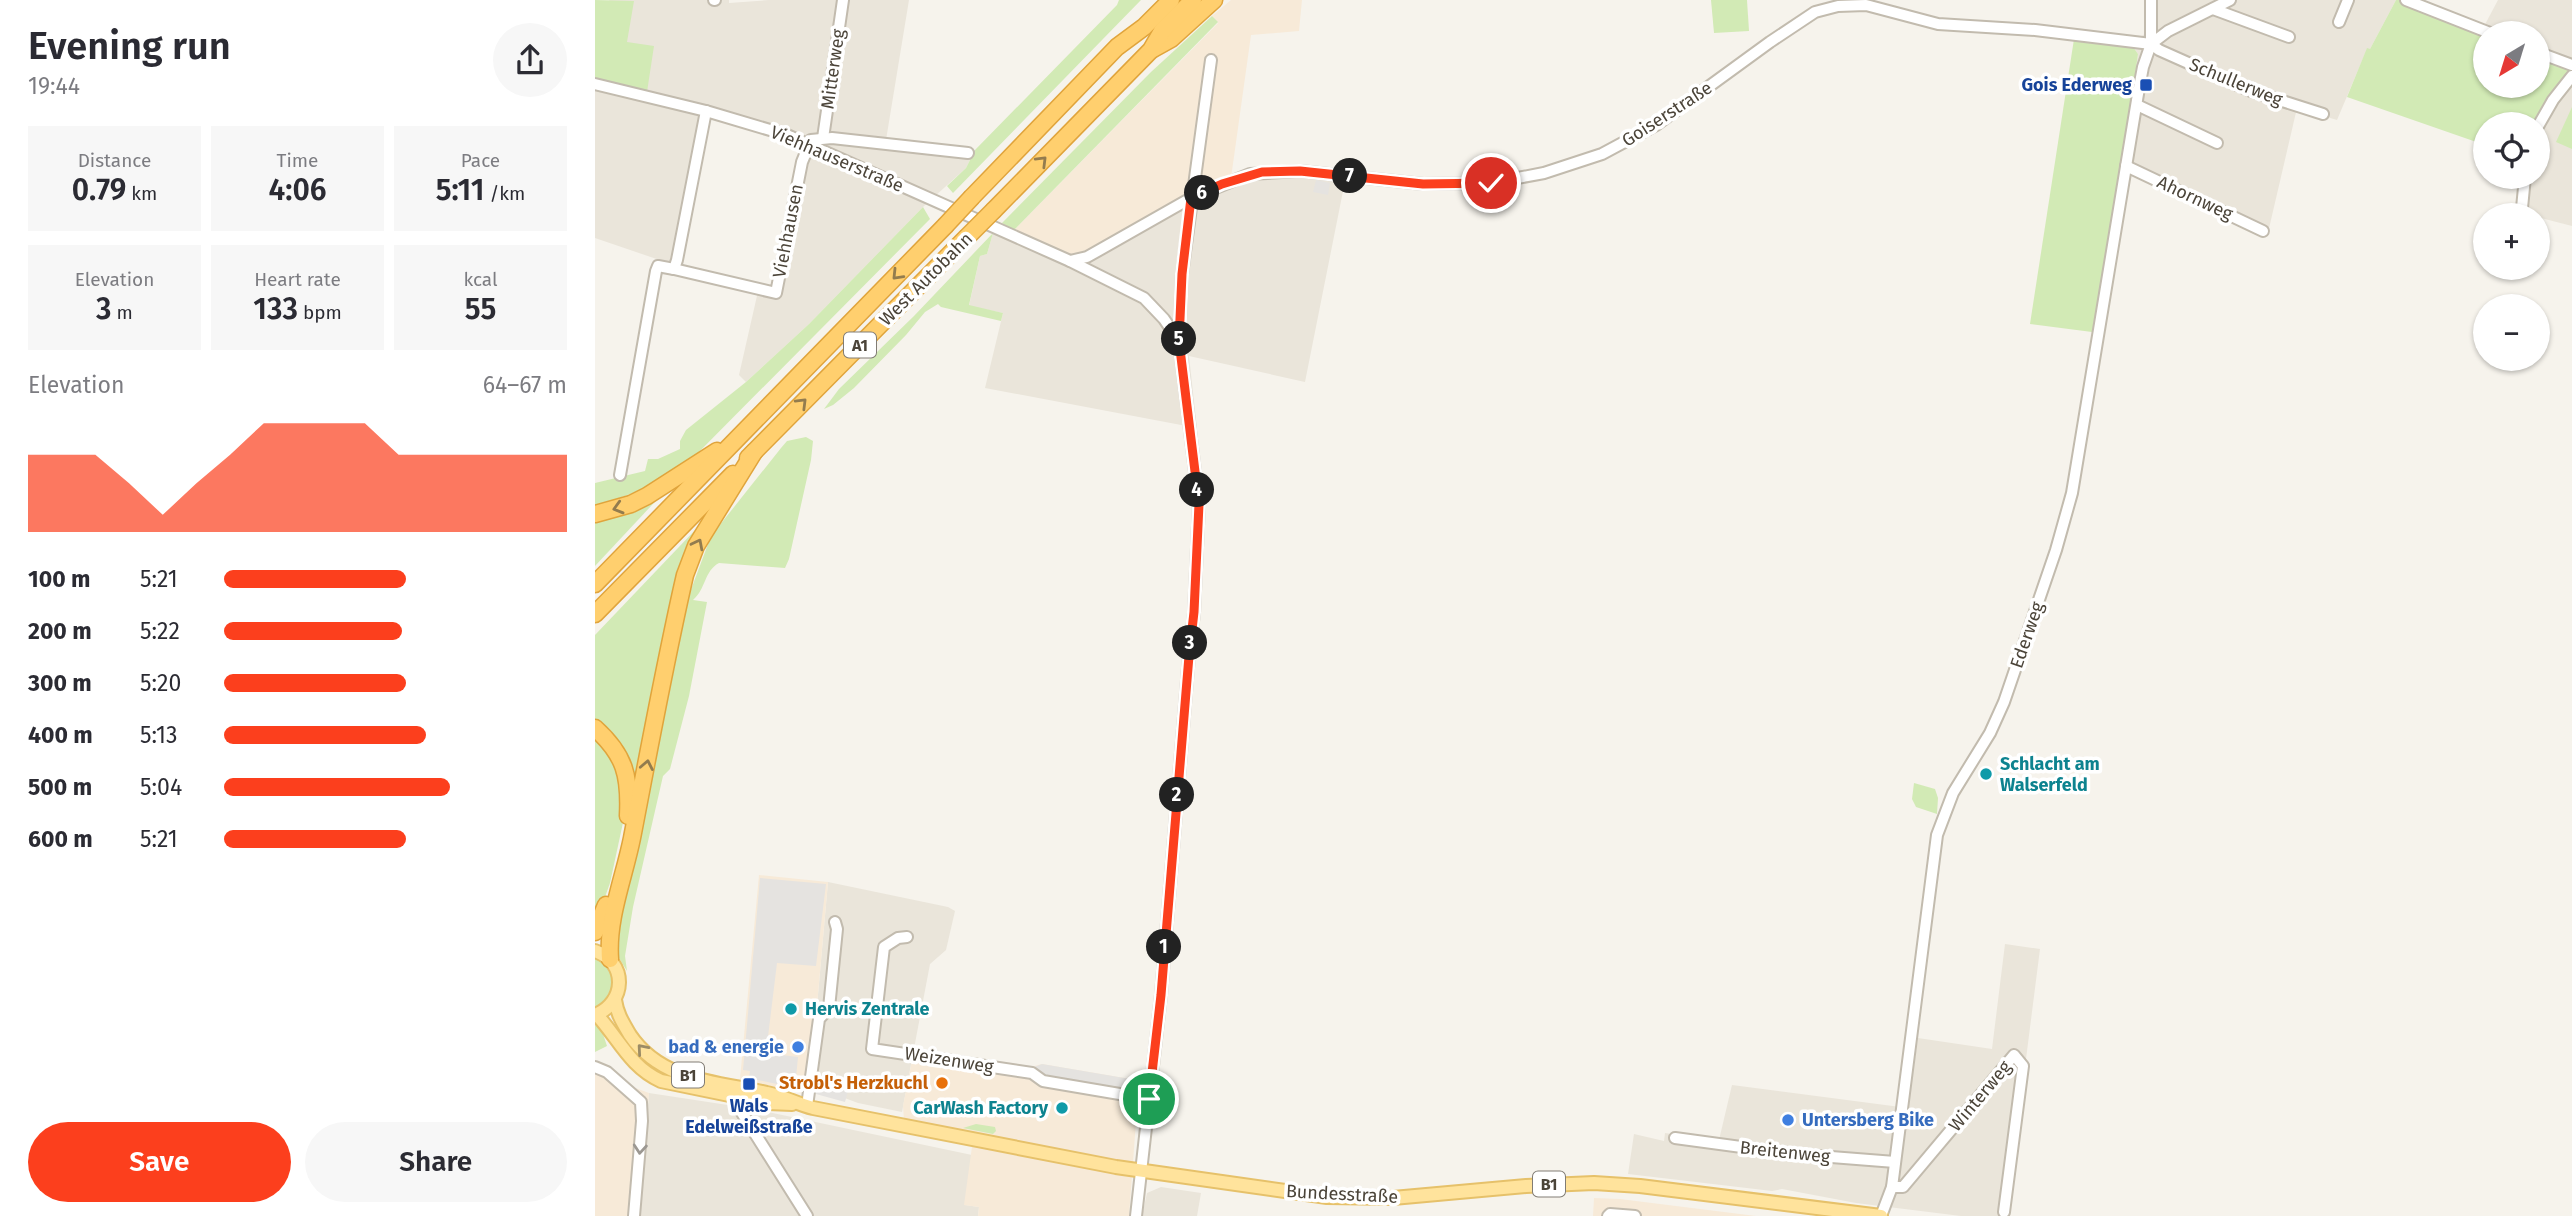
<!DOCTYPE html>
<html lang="en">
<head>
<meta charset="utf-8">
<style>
  :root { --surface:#fff; --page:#f7f7f7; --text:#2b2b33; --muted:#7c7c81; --accent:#fc3f1d }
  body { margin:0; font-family:"Fira Sans",sans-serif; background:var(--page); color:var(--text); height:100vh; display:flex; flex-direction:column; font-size:26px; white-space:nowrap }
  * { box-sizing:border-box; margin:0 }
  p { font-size:23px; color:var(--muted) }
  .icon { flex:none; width:38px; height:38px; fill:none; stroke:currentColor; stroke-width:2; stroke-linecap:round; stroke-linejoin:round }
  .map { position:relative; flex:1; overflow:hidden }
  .details { display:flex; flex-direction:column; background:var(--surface); width:595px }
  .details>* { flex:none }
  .needle { width:46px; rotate:218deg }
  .buttons { position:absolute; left:1878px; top:21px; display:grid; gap:14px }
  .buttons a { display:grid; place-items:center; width:77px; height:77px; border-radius:50%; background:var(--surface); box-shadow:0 2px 5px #0004; font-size:35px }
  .pin { position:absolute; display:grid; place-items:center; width:60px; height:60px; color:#fff; margin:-30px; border:4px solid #fff; border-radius:50%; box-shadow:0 2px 7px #0007 }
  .km { position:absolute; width:35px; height:35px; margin:-18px; border-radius:50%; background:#222; color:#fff; font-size:19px; line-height:35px; text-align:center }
  .round { display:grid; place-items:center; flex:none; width:74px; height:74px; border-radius:37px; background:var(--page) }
  .overview { display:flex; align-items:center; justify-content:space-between; height:119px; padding:0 28px }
  h1 { font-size:38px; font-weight:600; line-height:52px }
  .stats { display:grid; grid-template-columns:repeat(3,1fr); gap:10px; height:119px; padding:7px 28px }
  .stats div { display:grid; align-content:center; border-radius:0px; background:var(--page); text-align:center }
  .stats b { font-size:30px; font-weight:600 }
  .stats small { font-size:19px; font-weight:400 }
  .stats p { font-size:19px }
  .chart { height:196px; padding:14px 28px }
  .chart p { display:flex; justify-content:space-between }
  .chart svg { width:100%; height:126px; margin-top:7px; fill:var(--accent); opacity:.7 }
  .button { display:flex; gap:14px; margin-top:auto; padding:14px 28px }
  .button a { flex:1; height:80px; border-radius:42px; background:var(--accent); color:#fff; font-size:28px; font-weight:600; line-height:80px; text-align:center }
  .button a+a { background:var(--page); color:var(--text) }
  ul { padding:0 28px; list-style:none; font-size:23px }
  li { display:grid; grid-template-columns:112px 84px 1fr; align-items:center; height:52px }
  li i { height:18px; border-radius:9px; background:var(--accent) }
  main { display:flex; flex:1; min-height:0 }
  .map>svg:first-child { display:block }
  .residential { fill:#eae5da }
  .commercial { fill:#f7ead8 }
  .green { fill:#d2eab5 }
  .parking { fill:#e5e3e0 }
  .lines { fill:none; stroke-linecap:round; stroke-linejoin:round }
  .minor-casing { stroke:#c2bbae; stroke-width:14 }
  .major-casing { stroke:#e6c16a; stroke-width:16 }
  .highway-casing { stroke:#e0a43c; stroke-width:19 }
  .minor { stroke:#fff; stroke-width:10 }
  .major { stroke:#ffe39c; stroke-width:12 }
  .highway { stroke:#ffcf6e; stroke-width:16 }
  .highway-bridge-casing { stroke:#e0a43c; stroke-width:19; stroke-linecap:butt }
  .highway-bridge { stroke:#ffcf6e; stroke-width:16 }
  .oneway { stroke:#937c4e }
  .oneway2 { stroke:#9c8c66 }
  .oneway3 { stroke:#9c9892 }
  .route-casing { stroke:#fff; stroke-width:14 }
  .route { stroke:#fc3f1d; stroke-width:9 }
  .transit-dot { fill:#1a4fb4; stroke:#fff; stroke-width:2.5 }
  .culture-dot { fill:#0f9aa8; stroke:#fff; stroke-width:2.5 }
  .shop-dot { fill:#3f7fe0; stroke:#fff; stroke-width:2.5 }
  .food-dot { fill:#e8710a; stroke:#fff; stroke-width:2.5 }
  .labels { text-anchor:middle; stroke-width:7; stroke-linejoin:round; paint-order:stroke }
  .shield { fill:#fff; stroke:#817c74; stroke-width:2 }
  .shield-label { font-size:16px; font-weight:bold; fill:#4b4439 }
  .street-label { font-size:18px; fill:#4b4439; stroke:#fff }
  .transit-label { font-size:18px; font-weight:bold; fill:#164399; stroke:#fff; text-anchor:end }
  .culture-label { font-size:18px; font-weight:bold; fill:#0d838f; stroke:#fff; text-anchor:start }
  .shop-label { font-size:18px; font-weight:bold; fill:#366cbe; stroke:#fff; text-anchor:end }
  .food-label { font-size:18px; font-weight:bold; fill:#c56008; stroke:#fff; text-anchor:end }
</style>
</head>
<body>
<main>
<section class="details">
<div class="overview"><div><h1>Evening run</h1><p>19:44</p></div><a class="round"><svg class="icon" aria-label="share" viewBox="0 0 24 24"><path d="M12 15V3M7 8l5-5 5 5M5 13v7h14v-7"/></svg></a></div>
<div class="stats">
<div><p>Distance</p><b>0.79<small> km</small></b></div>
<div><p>Time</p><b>4:06</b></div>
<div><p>Pace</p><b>5:11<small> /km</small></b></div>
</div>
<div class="stats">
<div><p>Elevation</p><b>3<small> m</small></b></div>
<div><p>Heart rate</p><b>133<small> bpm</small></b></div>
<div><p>kcal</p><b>55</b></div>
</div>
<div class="chart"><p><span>Elevation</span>64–67 m</p>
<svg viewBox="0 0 160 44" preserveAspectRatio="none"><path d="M0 44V17L10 17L20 17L30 27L40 38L50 27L60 17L70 6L80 6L90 6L100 6L110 17L120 17L130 17L140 17L150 17L160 17V44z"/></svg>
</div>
<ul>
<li><b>100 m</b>5:21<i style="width:53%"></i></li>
<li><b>200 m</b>5:22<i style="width:52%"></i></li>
<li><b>300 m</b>5:20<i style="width:53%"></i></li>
<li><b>400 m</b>5:13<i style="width:59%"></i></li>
<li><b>500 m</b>5:04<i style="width:66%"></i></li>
<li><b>600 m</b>5:21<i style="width:53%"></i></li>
</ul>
<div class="button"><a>Save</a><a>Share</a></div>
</section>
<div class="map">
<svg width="1977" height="1216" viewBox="0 0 1977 1216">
  <rect width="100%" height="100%" fill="#f6f3ec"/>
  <g class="residential">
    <polygon points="14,0 134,0 134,3 174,0 314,0 291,140 380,150 371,168 328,207 214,324 151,382 144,375 164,287 179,288 205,149 180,137 113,115 85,267 0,238 0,78 51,92"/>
    <polygon points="1554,0 1801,0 1775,49 1772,49 1742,120 1702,108 1672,237 1527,169 1543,54 1536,44 1551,33"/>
    <polygon points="1903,0 1977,0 1977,69 1943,55 1942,33 1886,32"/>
    <polygon points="1977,70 1977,226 1923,212 1927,177 1942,177 1943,125"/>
    <polygon points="702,166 752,171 710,382 594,356 602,428 390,388 408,313 374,306 385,256 392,254 398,233 407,223 469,254 660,168"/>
    <polygon points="233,882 353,907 360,911 351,950 335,964 307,1112 263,1103 215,1085"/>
    <polygon points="1410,944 1445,949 1411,1216 1366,1216 1261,1203 1187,1189 1177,1191 1033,1174 1039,1134 1069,1141 1070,1133 1124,1140 1137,1085 1313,1108 1323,1038 1397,1049"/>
    <polygon points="54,1093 159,1109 377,1155 370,1205 384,1207 383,1216 43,1216"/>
    <polygon points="566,1187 606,1193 602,1216 547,1216 552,1193"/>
  </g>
  <g class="commercial">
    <polygon points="636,0 707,0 704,31 656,35 636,178 491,254 469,254 419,230 623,23 617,16"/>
    <polygon points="164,875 233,882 214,1095 145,1079"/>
    <polygon points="329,1050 436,1067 447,1064 547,1081 547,1099 542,1108 534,1216 383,1216 384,1207 369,1205 379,1132 309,1120 308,1106 317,1060"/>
    <polygon points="0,1073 54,1093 43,1216 0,1216"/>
    <polygon points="999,1198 1025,1199 1161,1216 998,1216"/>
  </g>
  <g class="green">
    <polygon points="0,0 39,1 32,42 59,46 52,92 0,78"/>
    <polygon points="524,0 546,0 358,193 352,186 371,168 380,150 522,5"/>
    <polygon points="1116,0 1152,0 1154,31 1119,33"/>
    <polygon points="1801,0 1819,0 1890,34 1890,86 1942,86 1943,55 1977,69 1942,124 1890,124 1890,145 1752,97 1772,48 1775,49"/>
    <polygon points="617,16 623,22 419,230 407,223 556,72"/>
    <polygon points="1479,39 1536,44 1543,54 1527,169 1497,332 1435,324"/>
    <polygon points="1977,107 1977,149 1961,142"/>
    <path d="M328 207 335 219 93 463C61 485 38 495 0 505V483L50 471 53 459H63L85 449V441L91 430 151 382 214 324Z"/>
    <polygon points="398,233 392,254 385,256 374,305 408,313 406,321 346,307 343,304 330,312 311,335 259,388 238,405 229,409 244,389 319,316"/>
    <path d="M211 437 218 441 216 460 194 559 190 568 124 563C109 571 111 589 98 600L112 602 94 696 75 769 68 776 38 907 30 956 32 971 21 953 19 930 58 773 94 595 116 536 186 448 192 441Z"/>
    <polygon points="70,491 0,566 0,519"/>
    <polygon points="103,527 104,529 42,786 0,722 0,635"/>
    <polygon points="0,735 25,770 29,818 15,883 0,925"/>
    <polygon points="1319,783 1340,789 1343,798 1342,814 1321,807 1317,799"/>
    <path d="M0 958C22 969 24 998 0 1008Z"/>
    <polygon points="0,1025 7,1031 12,1046 0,1052"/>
    <polygon points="381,1124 400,1127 401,1131 398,1134 368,1128"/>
  </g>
  <g class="parking">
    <polygon points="721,180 735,183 733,195 718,192"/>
    <polygon points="165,878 231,884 221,966 182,963 171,1053 203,1057 200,1088 154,1078 155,1071 148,1070"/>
    <polygon points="447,1064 547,1081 548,1096 445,1075 436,1068"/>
    <polygon points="222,1086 253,1091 250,1102 221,1094"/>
  </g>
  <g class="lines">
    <defs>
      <g id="minor">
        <polyline points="119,0 120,0"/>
        <polyline points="1811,0 1895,33"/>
        <polyline points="1618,9 1694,37"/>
        <polyline points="1744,22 1753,0"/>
        <polyline points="1556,44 1564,50 1656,91 1728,114"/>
        <polyline points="1942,52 1977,65"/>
        <polyline points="0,84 111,111 192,135 475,261 549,298 569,319 584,341 604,504 599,613 594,656 566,995 541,1216"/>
        <polyline points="1542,105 1622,143"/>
        <polyline points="1942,128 1958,100 1977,76"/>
        <polyline points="228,138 248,0"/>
        <polyline points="1531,166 1668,231"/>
        <polyline points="1927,208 1930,177"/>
        <polyline points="475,261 492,257 596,198 655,174 705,171 828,184 896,183 949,173 1007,154 1061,125 1175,42 1220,12 1243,6 1271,5 1343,24 1440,30 1556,44 1573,31 1635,0"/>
        <polyline points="79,269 181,293 207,162 216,140 237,138 373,153"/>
        <polyline points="584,341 587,274 616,60"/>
        <polyline points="25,475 61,271 63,266 79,269 82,260 111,111"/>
        <polyline points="312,937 303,938 289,947 277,1049 437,1073 448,1081 554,1099"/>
        <polyline points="0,1067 12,1072 46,1102 47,1121 39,1216"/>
        <polyline points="137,1097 212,1216"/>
        <polyline points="212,1106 224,1019 234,1008 242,929 240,922"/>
        <polyline points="1080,1138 1198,1154 1300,1162"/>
        <polyline points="1297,1187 1308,1187 1419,1055 1428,1066 1409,1212"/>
        <polyline points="1013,1216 1015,1214 1040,1216"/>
        <polyline points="1286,1216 1297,1187 1342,835 1358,793 1395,733 1409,702 1461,550 1477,493 1544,88 1548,67 1556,44 1556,0"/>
      </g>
      <g id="major">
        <path d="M0 951C33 962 31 1003 0 1015"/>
        <path d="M20 1000C22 1014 28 1023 35 1035 66 1081 121 1082 172 1093 188 1096 202 1104 218 1108L521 1167 732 1197 798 1198 931 1186 999 1183 1045 1186 1286 1216"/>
        <path d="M2 1015C24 1039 35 1067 66 1081L173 1103 197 1104"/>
      </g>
      <g id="highway">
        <polyline points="558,49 576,39 619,0"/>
        <polyline points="377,197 522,47 549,27 576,0"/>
        <polyline points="399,210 556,50 567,31 598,0"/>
        <polyline points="153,458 371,238"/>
        <polyline points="0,514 36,504 52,496 122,451"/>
        <polyline points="0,584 350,226"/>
        <polyline points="0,614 138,474"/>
        <path d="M0 728C30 755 35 776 33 816"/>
        <polyline points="0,932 11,905"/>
        <path d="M15 959C12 918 29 878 37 838 54 750 70 662 90 575L101 546 159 452"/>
      </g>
    </defs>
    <use href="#minor" class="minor-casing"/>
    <use href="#major" class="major-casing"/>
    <use href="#highway" class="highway-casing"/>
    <use href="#minor" class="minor"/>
    <use href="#major" class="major"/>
    <use href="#highway" class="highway"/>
    <defs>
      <g id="highway-bridge">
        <polyline points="350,226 377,197"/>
        <polyline points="371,238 399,210"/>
      </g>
    </defs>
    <use href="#highway-bridge" class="highway-bridge-casing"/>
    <use href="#highway-bridge" class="highway-bridge"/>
  </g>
  <defs><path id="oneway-chevron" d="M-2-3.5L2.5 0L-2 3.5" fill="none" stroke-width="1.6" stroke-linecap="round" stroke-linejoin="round" transform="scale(1.75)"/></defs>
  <g class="oneway">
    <use href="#oneway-chevron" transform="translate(447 161) rotate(-45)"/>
    <use href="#oneway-chevron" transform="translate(302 275) rotate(134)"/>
    <use href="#oneway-chevron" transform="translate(207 403) rotate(-45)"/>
    <use href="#oneway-chevron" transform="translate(23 508) rotate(164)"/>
    <use href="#oneway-chevron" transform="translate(103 544) rotate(-63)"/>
    <use href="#oneway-chevron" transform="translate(52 765) rotate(-79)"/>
  </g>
  <use class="oneway2" href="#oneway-chevron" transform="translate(47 1049) rotate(-131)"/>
  <use class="oneway3" href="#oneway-chevron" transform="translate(45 1149) rotate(95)"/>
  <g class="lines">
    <defs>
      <polyline id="route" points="554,1099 566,995 594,656 599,612 604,504 584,341 587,274 596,198 627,184 667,172 705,171 828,184 896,183"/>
    </defs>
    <use href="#route" class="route-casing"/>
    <use href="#route" class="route"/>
  </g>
  <g class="transit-dot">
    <rect x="1544" y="78" width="14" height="14" rx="3.5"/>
    <rect x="147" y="1077" width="14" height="14" rx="3.5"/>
  </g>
  <g class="culture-dot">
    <circle cx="1391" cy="774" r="7"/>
    <circle cx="196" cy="1009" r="7"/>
    <circle cx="467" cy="1108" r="7"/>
  </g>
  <g class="shop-dot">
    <circle cx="203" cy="1047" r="7"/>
    <circle cx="1193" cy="1120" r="7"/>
  </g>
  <circle class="food-dot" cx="347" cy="1083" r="7"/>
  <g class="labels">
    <g class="shield">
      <rect x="249" y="332.5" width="32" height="25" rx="5"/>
      <rect x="77" y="1062.5" width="32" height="25" rx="5"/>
      <rect x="938" y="1171.5" width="32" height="25" rx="5"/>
    </g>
    <g class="shield-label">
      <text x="265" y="351">A1</text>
      <text x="93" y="1081">B1</text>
      <text x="954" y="1190">B1</text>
    </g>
    <g class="street-label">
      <text transform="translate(238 69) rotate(-82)" y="6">Mitterweg</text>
      <text transform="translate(1641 82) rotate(22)" y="6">Schullerweg</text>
      <text transform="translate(1072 114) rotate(-33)" y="6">Goiserstraße</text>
      <text transform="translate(242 159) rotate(23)" y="6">Viehhauserstraße</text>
      <text transform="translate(1600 198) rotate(25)" y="6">Ahornweg</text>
      <text transform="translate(193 231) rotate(-79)" y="6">Viehhausen</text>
      <text transform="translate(331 279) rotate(-45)" y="6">West Autobahn</text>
      <text transform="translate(1432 635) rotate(-71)" y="6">Ederweg</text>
      <text transform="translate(354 1060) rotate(9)" y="6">Weizenweg</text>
      <text transform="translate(1385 1096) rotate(-50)" y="6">Winterweg</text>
      <text transform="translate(1190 1152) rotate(6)" y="6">Breitenweg</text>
      <text transform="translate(747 1194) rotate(3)" y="6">Bundesstraße</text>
    </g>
    <g class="transit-label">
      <text x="1537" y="91">Gois Ederweg</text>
      <text x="154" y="1112" text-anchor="middle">Wals<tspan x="154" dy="21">Edelweißstraße</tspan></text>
    </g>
    <g class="culture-label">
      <text x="1405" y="770">Schlacht am<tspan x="1405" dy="21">Walserfeld</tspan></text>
      <text x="210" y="1015">Hervis Zentrale</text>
      <text x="453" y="1114" text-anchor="end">CarWash Factory</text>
    </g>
    <g class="shop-label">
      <text x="189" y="1053">bad &amp; energie</text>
      <text x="1207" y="1126" text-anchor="start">Untersberg Bike</text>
    </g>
    <g class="food-label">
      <text x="333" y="1089">Strobl's Herzkuchl</text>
    </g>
  </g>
</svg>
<div class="buttons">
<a><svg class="needle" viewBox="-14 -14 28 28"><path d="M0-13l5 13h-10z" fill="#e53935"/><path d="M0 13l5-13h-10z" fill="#7c7c81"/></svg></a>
<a><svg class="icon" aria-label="locate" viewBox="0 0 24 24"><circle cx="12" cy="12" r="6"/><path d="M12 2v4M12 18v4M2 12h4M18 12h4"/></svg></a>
<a>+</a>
<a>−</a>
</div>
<div class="pin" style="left:554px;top:1099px;background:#1e9e55"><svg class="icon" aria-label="arrive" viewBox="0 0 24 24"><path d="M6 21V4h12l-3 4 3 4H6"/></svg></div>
<div class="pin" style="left:896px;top:183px;background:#d93025"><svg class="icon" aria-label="check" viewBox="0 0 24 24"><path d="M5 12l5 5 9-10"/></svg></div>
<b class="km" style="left:569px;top:947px">1</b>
<b class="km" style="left:582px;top:795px">2</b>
<b class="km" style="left:595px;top:643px">3</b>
<b class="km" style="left:602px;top:490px">4</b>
<b class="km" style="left:584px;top:339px">5</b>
<b class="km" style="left:607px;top:193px">6</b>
<b class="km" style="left:755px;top:176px">7</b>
</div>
</main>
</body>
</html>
